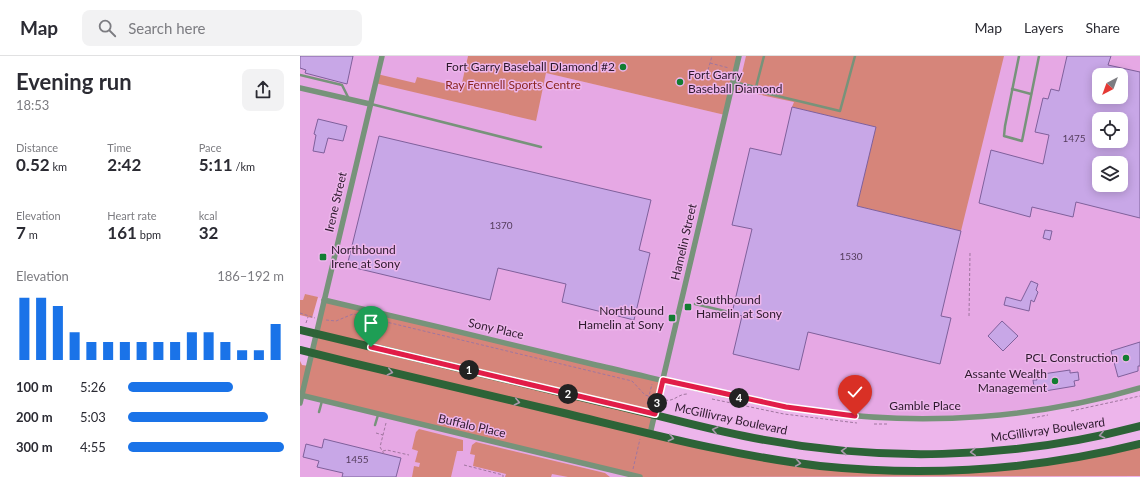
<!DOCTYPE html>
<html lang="en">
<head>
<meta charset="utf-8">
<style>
  :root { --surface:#fff; --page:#f2f2f3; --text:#2b2b33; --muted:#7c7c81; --line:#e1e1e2; --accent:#1a73e8 }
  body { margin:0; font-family:Lato,sans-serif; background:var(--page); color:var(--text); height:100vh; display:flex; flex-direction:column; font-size:15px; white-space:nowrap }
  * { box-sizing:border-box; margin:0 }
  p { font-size:13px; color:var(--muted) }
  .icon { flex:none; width:22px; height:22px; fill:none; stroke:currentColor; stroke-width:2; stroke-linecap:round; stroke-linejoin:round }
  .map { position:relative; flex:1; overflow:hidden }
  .drawer { display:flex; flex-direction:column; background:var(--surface); width:300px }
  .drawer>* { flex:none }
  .needle { width:26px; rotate:221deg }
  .fabs { position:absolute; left:792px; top:12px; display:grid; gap:8px }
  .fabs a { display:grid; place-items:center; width:36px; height:36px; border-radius:8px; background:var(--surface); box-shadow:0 2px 10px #0003; font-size:20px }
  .pin { position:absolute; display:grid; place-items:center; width:34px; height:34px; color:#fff; margin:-41px -17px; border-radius:50% 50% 50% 0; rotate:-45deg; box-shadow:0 0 4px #0007 }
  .pin .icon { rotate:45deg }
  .km { position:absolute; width:20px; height:20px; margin:-10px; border-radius:50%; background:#222; color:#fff; font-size:11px; line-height:20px; text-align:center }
  .round { display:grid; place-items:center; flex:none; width:42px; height:42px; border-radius:8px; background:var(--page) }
  .headline { display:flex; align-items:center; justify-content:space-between; height:68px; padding:0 16px }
  h1 { font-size:22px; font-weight:700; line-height:30px }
  .metrics { display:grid; grid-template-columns:repeat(3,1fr); gap:6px; height:68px; padding:4px 16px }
  .metrics div { display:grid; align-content:center }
  .metrics b { font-size:17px; font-weight:700 }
  .metrics small { font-size:11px; font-weight:400 }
  .metrics p { font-size:11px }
  .chart { height:112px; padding:8px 16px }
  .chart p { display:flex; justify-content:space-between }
  .chart svg { width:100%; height:72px; margin-top:4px; stroke:var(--accent); stroke-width:6 }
  ul { padding:0 16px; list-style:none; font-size:13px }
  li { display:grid; grid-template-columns:64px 48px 1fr; align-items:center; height:30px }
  li i { height:10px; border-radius:5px; background:var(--accent) }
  header { display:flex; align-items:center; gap:24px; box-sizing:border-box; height:56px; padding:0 20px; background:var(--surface); border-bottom:1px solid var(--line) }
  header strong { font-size:19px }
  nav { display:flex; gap:22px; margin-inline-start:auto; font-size:14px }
  .search { width:280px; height:36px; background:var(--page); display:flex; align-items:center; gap:10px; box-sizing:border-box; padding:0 14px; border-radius:8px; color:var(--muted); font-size:15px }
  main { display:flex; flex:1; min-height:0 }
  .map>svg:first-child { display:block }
  .built { fill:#e6a8e4; fill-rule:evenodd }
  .green { fill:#d6857a }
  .building { fill:#c8a7e7; stroke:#7f609b; fill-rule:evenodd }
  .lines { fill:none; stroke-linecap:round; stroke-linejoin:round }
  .path { stroke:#a0769f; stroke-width:1; stroke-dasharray:3 2; stroke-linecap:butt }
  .service { stroke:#77937a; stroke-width:2.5 }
  .minor { stroke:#77937a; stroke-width:5.5 }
  .primary { stroke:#2d6337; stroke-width:8 }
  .oneway { stroke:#aa98ac }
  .route-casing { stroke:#fff; stroke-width:8 }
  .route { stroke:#e11d48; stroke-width:5 }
  .poi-dot { fill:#127d32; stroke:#edb5eb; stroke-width:1.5 }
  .labels { text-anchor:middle; stroke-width:3; stroke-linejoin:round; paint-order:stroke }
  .number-label { font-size:10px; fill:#543c5c }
  .poi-label { font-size:12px; fill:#2d192d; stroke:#edb5eb; text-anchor:end }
  .park-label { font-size:12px; fill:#8a2520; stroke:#edb5eb }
  .street-label { font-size:12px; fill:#2d192d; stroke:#edb5eb }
</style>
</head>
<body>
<header>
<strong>Map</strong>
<div class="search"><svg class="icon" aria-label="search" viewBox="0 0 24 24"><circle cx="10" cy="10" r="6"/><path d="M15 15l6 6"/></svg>Search here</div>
<nav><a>Map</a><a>Layers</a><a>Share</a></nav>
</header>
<main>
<section class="drawer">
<div class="headline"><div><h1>Evening run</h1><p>18:53</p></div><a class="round"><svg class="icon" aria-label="share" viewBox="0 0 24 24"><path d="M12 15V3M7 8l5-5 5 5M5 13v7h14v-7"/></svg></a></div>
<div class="metrics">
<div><p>Distance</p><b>0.52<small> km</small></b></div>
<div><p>Time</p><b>2:42</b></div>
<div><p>Pace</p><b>5:11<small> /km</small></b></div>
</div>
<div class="metrics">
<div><p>Elevation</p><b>7<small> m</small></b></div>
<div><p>Heart rate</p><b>161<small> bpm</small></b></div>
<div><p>kcal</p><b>32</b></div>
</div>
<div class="chart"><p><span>Elevation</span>186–192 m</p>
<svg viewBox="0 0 160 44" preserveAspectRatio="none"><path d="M5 44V6M15 44V6M25 44V11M35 44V27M45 44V33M55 44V33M65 44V33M75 44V33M85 44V33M95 44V33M105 44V27M115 44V27M125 44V33M135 44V38M145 44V38M155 44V22"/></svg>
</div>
<ul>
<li><b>100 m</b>5:26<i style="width:67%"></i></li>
<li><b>200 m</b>5:03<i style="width:90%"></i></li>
<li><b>300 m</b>4:55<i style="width:100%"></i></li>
</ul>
</section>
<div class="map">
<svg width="840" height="421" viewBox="0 0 840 421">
  <rect width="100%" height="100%" fill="#edb5eb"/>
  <g class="built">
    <path d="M0 0H168L161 31 117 21 115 27 235 65 246 17 425 59 439 0H840V332L761 350 669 361 611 362 486 351 70 255 5 238 3 244H0ZM799 19H821V41H799ZM799 63H821V85H799ZM799 107H821V129H799Z"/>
    <polygon points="2,340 340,421 0,421 0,347"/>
  </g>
  <g class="green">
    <polygon points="168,0 439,0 425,59 246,17 236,65 75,27 77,18 115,27 117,21 161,31"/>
    <polygon points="446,0 704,0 661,175 557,150 575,71 492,51 494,46 438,34"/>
    <polygon points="5,238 18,241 12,262 0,259 0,244 3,244"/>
    <polygon points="24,244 363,325 350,378 521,410 681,414 840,388 840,420 340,421 0,339 0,305 2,309 9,310"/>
    <polygon points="119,373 163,384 163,395 157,395 151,421 112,421 114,410 119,411 120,407 115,406 118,395 112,393 116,376"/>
    <polygon points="176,386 305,417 310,421 268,421 252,418 251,421 205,421 206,418 173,410 175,399 170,398 172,389"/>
  </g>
  <g class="building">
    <polygon points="0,0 53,0 47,28 5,17 6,14 0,12"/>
    <path d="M767 0H811L808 9 840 16V162L776 146 773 161 732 151 730 161 679 147 691 94 743 108 749 79 735 76 743 42 748 43 751 33 759 35ZM799 19H821V41H799ZM799 63H821V85H799ZM799 107H821V129H799Z"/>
    <polygon points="492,51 576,71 557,150 661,175 641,260 651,262 640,308 508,276 499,314 433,298 442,260 432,257 452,173 432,169 450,92 481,99"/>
    <polygon points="18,63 47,70 43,85 28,82 24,97 13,95 16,79 14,78"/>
    <polygon points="79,80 351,144 339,194 350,197 334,264 262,246 266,228 198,212 190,244 47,210"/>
    <polygon points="745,174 752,175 750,184 743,182"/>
    <polygon points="731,225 738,228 736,234 738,236 734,246 731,244 729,255 704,249 706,241 721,245"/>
    <polygon points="702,265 718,280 703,295 688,280"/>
    <polygon points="840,286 840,310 838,310 838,315 818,321 811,295"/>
    <polygon points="770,314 770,317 778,316 779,324 774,325 775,330 739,336 738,330 734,331 733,324 737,324 736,319"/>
    <polygon points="24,383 101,402 96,421 42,421 43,417 17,411 19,405 3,401 6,388 22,392"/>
  </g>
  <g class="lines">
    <g class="path">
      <polyline points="410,7 429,12"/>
      <polyline points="408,14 412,0"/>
      <polyline points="0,257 15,262"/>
      <polyline points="669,260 670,197"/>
      <polyline points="26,264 36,265 53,258 332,325 345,339 352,341"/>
      <polyline points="6,267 8,261"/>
      <polyline points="412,343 484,358 557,367"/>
      <path d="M365 344C374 346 378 338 387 338"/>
      <polyline points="347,348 352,328"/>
      <polyline points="771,355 840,340"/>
      <polyline points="732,362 748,359"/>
      <polyline points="574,368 587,368"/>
      <polyline points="76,377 83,379"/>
      <polyline points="83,395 87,394 109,399"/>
      <polyline points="84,398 80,391 86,367"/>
      <polyline points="164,409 203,419 203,421"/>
      <polyline points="333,413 340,383"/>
    </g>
    <g class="service">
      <polyline points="719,0 705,70 704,80 722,85 739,0"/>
      <polyline points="0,19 42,29 49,43"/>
      <polyline points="433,26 456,31 464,0"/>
      <polyline points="456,31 465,37 540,55 555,0"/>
      <polyline points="712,33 731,38"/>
      <polyline points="71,48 241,91"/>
      <polyline points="395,248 429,256"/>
      <polyline points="19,356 22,345"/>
      <polyline points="75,369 78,359"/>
    </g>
    <g class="minor">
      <polyline points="0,32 70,48"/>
      <path d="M24 244C115 265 205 287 296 309 371 326 445 346 521 356 626 370 739 362 840 332"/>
      <polyline points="0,339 340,421"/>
      <polyline points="0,347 82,0"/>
      <polyline points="350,378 439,0"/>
    </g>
    <g class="primary">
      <path d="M0 274C99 298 198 321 297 345 346 356 394 370 444 380 574 407 711 404 840 370"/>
      <path d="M0 294C89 316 178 337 268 358 351 378 435 400 520 410 627 421 736 414 840 388"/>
    </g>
  </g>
  <defs><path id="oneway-chevron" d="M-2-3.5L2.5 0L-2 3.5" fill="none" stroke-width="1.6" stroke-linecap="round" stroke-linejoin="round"/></defs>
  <g class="oneway">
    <use href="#oneway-chevron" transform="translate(90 316) rotate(13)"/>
    <use href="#oneway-chevron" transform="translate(217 346) rotate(13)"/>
    <use href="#oneway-chevron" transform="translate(415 374) rotate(-167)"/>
    <use href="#oneway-chevron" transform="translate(802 379) rotate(168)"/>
    <use href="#oneway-chevron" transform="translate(371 382) rotate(13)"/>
    <use href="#oneway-chevron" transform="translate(544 395) rotate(-176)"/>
    <use href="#oneway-chevron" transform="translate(673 396) rotate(176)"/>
    <use href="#oneway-chevron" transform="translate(498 407) rotate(8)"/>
  </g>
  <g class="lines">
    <defs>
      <polyline id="route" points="71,291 355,358 363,324 486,351 555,360"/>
    </defs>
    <use href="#route" class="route-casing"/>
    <use href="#route" class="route"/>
  </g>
  <g class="poi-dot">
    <circle cx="323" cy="11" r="4"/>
    <circle cx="380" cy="26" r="4"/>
    <rect x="19" y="197" width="8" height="8" rx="2"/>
    <rect x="384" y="247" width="8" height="8" rx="2"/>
    <rect x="368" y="258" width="8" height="8" rx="2"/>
    <circle cx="826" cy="302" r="4"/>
    <circle cx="755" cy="325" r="4"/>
  </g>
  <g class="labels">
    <g class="number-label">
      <text x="774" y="86">1475</text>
      <text x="201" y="173">1370</text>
      <text x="551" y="204">1530</text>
      <text x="57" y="407">1455</text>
    </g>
    <g class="poi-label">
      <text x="315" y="15">Fort Garry Baseball DIamond #2</text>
      <text x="388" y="23" text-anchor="start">Fort Garry<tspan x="388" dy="14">Baseball Diamond</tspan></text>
      <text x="31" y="198" text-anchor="start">Northbound<tspan x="31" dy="14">Irene at Sony</tspan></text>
      <text x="396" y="248" text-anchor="start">Southbound<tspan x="396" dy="14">Hamelin at Sony</tspan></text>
      <text x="364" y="259">Northbound<tspan x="364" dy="14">Hamelin at Sony</tspan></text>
      <text x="818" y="306">PCL Construction</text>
      <text x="747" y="322">Assante Wealth<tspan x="747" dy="14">Management</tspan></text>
    </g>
    <g class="park-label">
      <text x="213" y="33">Ray Fennell Sports Centre</text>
    </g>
    <g class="street-label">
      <text transform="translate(36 146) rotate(-77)" y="4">Irene Street</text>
      <text transform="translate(384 186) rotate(-77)" y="4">Hamelin Street</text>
      <text transform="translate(196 273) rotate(13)" y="4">Sony Place</text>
      <text x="625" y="354">Gamble Place</text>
      <text transform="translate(431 363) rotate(12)" y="4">McGillivray Boulevard</text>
      <text transform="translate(172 370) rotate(13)" y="4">Buffalo Place</text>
      <text transform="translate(748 374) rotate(-8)" y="4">McGillivray Boulevard</text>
    </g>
  </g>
</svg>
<div class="fabs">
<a><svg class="needle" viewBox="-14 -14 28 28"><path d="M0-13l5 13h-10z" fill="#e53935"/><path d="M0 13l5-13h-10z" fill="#7c7c81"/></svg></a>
<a><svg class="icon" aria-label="locate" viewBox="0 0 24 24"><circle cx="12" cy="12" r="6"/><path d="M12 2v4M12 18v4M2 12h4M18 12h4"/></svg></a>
<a><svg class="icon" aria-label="layers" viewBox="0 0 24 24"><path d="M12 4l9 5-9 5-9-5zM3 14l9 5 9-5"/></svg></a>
</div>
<div class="pin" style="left:71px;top:291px;background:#1e9e55"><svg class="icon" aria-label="arrive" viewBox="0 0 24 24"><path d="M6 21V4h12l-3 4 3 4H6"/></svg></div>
<div class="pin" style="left:555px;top:360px;background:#d93025"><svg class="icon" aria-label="check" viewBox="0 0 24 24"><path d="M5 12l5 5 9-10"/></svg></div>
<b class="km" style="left:169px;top:314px">1</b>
<b class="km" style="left:268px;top:338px">2</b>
<b class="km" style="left:357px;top:347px">3</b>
<b class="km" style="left:439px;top:342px">4</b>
</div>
</main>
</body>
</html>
